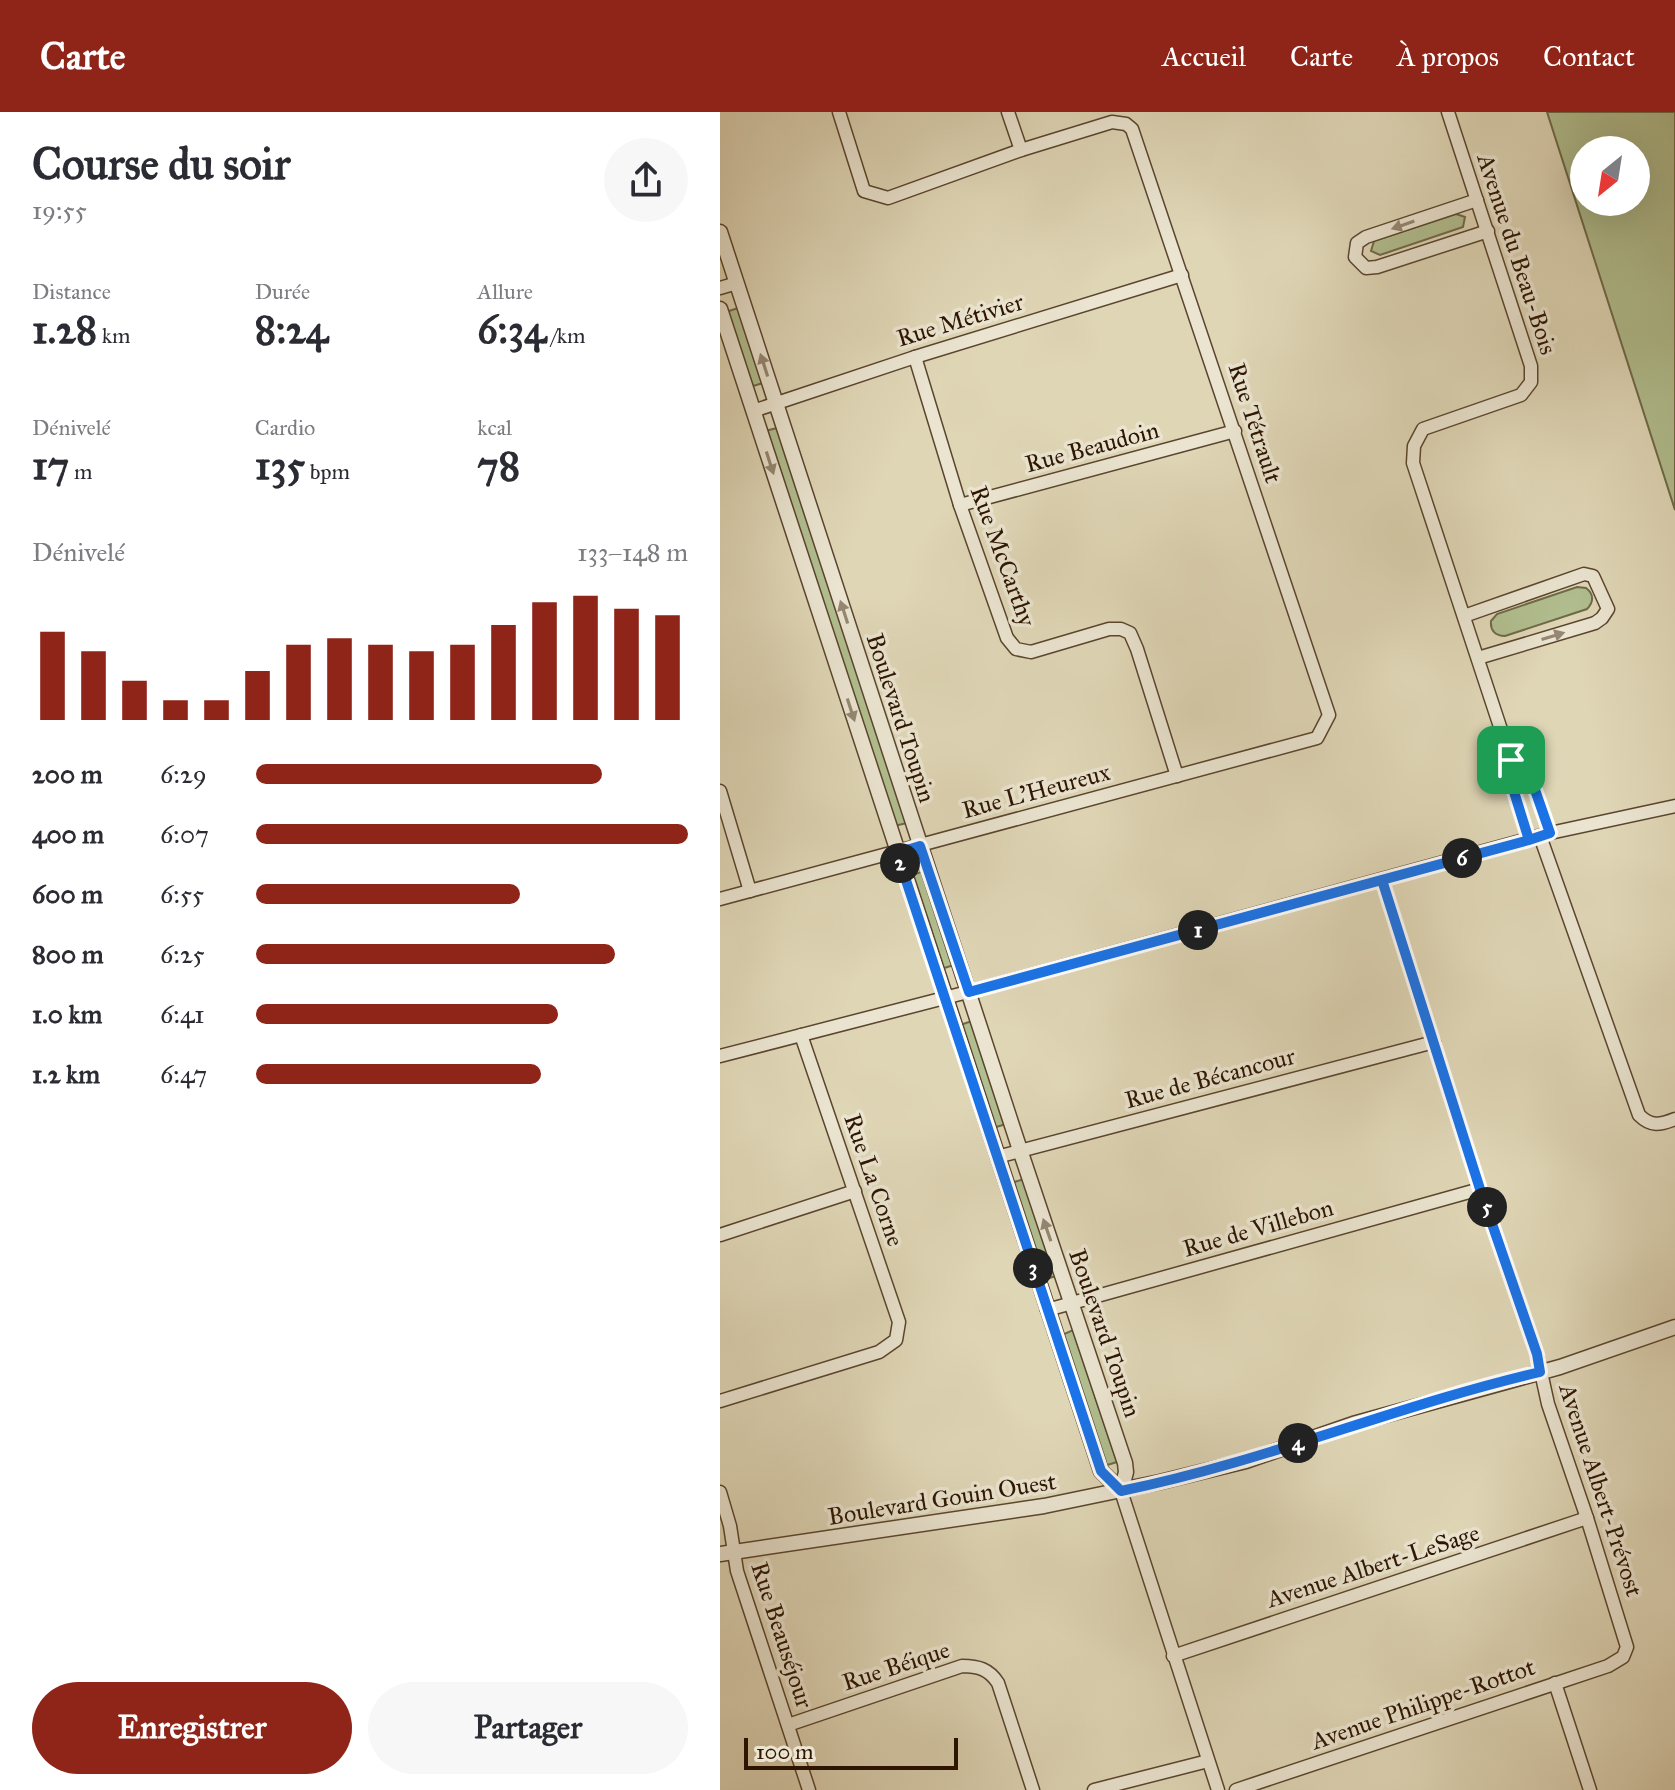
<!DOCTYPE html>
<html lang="fr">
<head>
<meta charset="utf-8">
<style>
  :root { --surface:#fff; --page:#f7f7f7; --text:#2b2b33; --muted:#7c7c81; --accent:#8f2418 }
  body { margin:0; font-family:"IM FELL Great Primer",serif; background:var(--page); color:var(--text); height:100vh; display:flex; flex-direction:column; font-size:30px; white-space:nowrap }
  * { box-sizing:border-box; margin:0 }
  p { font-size:26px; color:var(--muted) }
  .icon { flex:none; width:44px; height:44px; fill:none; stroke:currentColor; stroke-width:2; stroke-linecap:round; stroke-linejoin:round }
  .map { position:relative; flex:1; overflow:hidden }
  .side { display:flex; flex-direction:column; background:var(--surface); width:720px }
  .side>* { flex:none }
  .needle { width:52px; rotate:210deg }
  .buttons { position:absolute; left:850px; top:24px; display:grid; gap:16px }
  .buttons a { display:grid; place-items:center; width:80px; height:80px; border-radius:50%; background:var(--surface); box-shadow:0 8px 32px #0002; font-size:40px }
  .scale { position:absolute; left:24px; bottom:20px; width:214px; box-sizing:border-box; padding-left:8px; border:4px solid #2d1500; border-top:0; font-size:22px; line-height:28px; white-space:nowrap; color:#2d1500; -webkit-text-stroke:6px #eae4d0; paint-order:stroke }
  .pin { position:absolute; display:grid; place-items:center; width:68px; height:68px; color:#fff; margin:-34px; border-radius:16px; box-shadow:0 4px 12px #0006 }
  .km { position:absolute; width:40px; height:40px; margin:-20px; border-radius:50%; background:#222; color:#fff; font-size:22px; line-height:40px; text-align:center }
  .round { display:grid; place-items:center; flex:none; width:84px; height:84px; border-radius:42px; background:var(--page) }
  .summary { display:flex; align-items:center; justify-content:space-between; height:136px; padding:0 32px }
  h1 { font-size:44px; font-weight:700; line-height:60px }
  .metrics { display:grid; grid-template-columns:repeat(3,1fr); gap:12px; height:136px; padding:8px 32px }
  .metrics div { display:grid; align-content:center }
  .metrics b { font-size:40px; font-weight:700 }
  .metrics small { font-size:22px; font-weight:400 }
  .metrics p { font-size:22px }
  .chart { height:224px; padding:16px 32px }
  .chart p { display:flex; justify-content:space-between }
  .chart svg { width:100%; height:144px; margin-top:8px; stroke:var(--accent); stroke-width:6 }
  .cta { display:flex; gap:16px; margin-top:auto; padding:16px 32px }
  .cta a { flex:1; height:92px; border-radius:48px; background:var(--accent); color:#fff; font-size:32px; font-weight:700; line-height:92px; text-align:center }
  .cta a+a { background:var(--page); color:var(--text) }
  ul { padding:0 32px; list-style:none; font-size:26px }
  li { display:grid; grid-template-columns:128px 96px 1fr; align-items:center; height:60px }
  li i { height:20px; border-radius:10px; background:var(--accent) }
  header { display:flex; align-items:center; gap:48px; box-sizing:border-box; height:112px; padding:0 40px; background:var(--accent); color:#fff }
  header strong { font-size:38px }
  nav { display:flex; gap:44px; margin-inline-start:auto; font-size:28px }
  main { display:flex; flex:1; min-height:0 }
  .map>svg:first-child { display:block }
  .green { fill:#b1be8f; stroke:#6f6a48; stroke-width:2; fill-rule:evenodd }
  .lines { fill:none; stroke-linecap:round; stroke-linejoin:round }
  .minor-casing { stroke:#5a452e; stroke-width:15 }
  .tertiary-casing { stroke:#5a452e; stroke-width:17 }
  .minor { stroke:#eae4d0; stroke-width:12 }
  .tertiary { stroke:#eae4d0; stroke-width:14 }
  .oneway { fill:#958772 }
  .route-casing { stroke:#fff; stroke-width:16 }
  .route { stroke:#1a73e8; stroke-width:10 }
  .labels { text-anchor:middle; stroke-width:7; stroke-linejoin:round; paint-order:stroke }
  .street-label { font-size:24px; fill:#2d1500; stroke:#eae4d0 }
</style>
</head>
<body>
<header>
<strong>Carte</strong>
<nav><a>Accueil</a><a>Carte</a><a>À propos</a><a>Contact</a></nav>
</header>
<main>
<section class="side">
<div class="summary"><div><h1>Course du soir</h1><p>19:55</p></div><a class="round"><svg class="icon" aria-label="share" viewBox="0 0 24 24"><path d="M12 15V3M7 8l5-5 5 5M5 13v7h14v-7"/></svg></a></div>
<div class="metrics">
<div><p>Distance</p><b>1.28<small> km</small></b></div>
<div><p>Durée</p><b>8:24</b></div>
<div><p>Allure</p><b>6:34<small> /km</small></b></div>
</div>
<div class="metrics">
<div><p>Dénivelé</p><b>17<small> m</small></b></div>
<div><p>Cardio</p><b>135<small> bpm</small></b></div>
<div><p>kcal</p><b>78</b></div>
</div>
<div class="chart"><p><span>Dénivelé</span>133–148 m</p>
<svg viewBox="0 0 160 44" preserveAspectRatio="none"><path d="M5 44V17M15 44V23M25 44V32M35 44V38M45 44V38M55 44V29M65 44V21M75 44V19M85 44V21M95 44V23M105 44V21M115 44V15M125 44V8M135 44V6M145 44V10M155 44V12"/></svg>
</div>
<ul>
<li><b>200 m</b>6:29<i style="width:80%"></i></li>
<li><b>400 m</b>6:07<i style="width:100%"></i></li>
<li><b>600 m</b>6:55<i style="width:61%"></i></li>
<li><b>800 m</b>6:25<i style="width:83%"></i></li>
<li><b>1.0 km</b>6:41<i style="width:70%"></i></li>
<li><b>1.2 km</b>6:47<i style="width:66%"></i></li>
</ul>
<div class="cta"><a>Enregistrer</a><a>Partager</a></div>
</section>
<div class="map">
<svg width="955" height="1678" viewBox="0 0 955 1678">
  <rect width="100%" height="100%" fill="#dfd6b6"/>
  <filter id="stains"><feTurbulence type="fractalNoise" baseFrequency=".0025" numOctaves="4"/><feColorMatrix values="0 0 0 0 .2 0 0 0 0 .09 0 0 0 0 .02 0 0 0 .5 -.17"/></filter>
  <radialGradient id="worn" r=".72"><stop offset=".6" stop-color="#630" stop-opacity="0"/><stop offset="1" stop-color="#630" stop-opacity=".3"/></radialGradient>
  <g class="green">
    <path d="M827 0H955V398ZM864 38H916V90H864Z"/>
    <polygon points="736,102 745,105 743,115 660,143 651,139 654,129"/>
    <polygon points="18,196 43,271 30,275 6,200"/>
    <polygon points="57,316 187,711 174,714 45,319"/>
    <path d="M857 475 866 476C874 482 874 490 867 497L785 524C775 524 770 518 771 509L777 502Z"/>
    <polygon points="203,759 234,853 221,857 191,764"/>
    <polygon points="252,909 286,1012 273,1016 240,913"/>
    <polygon points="304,1067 336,1164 323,1168 291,1071"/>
    <polygon points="353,1218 397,1350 384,1354 342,1223"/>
  </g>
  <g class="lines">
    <defs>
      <g id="minor">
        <polyline points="288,0 301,38"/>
        <polyline points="728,0 811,254 811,270 801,283 703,317 694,334 693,351 791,648 790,667 809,728"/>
        <polyline points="757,88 646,125 637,131 635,145 646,156 657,155 768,119"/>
        <polyline points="0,176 17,171"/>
        <polyline points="195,245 240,393 287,526 296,537 311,540 389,517 401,517 410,521 417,537 457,664"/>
        <polyline points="33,299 195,245 462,163"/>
        <polyline points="240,393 515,319"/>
        <polyline points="744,504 864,462 873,464 888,497 882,506 875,511 758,546"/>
        <polyline points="791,648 807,655 830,721"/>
        <polyline points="0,679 30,779"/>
        <path d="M820 724 919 1003C931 1015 940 1013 955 1007"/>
        <polyline points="0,787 597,626 609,603 412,17 406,12 392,10 301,38 168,86 144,79 119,0"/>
        <polyline points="0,944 267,875 830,721 955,694"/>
        <polyline points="277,1045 714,930"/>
        <polyline points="0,1123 135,1079"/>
        <polyline points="327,1198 760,1077"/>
        <polyline points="0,1289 159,1240 176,1228 179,1210 81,923"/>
        <polyline points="401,1379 498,1678"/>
        <polyline points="0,1380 10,1414 17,1459 89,1678"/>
        <polyline points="453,1544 867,1406"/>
        <polyline points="835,1571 870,1678"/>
        <path d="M68 1613 242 1554C258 1554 269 1557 278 1571L313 1678"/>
        <polyline points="374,1678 488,1649"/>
        <polyline points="516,1678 888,1554 903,1545 907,1535 867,1406 828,1292 817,1242 760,1077 662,768"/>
      </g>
      <g id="tertiary">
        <polyline points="0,120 300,1038 405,1351 406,1360 401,1379"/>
        <polyline points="0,197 381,1359 401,1379"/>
        <polyline points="0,1442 324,1394 440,1370 526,1349 633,1312 840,1255 955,1215"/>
      </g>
    </defs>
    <use href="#minor" class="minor-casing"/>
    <use href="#tertiary" class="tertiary-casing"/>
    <use href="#minor" class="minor"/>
    <use href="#tertiary" class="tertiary"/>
  </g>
  <defs><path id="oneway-solid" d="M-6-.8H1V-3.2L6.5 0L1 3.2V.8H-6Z" transform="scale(2)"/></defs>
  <g class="oneway">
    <use href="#oneway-solid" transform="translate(683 113) rotate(161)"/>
    <use href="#oneway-solid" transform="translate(44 253) rotate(-108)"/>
    <use href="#oneway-solid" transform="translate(50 351) rotate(72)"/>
    <use href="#oneway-solid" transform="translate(124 500) rotate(-108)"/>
    <use href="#oneway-solid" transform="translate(833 524) rotate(-17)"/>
    <use href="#oneway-solid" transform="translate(131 598) rotate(72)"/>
    <use href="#oneway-solid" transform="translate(327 1118) rotate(-109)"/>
  </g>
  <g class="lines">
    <defs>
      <path id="route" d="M791 648 790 667 809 728C622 778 435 828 249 880L200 734 177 741 381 1359 401 1379C544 1350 678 1293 820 1260L817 1242 760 1077 662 768 809 728 830 721 807 655 791 648"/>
    </defs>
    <use href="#route" class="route-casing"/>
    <use href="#route" class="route"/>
  </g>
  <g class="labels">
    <g class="street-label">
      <text transform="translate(797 142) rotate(72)" y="8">Avenue du Beau-Bois</text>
      <text transform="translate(240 208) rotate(-17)" y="8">Rue Métivier</text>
      <text transform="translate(535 311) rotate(72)" y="8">Rue Tétrault</text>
      <text transform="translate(372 335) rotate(-15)" y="8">Rue Beaudoin</text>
      <text transform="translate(283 444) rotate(70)" y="8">Rue McCarthy</text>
      <text transform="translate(181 606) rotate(72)" y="8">Boulevard Toupin</text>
      <text transform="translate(316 679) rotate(-15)" y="8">Rue L'Heureux</text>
      <text transform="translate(490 966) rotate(-15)" y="8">Rue de Bécancour</text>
      <text transform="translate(154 1068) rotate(71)" y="8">Rue La Corne</text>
      <text transform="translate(538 1116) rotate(-16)" y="8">Rue de Villebon</text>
      <text transform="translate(385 1221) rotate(71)" y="8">Boulevard Toupin</text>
      <text transform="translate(881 1378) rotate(72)" y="8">Avenue Albert-Prévost</text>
      <text transform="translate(222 1387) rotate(-9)" y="8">Boulevard Gouin Ouest</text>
      <text transform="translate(653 1454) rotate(-18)" y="8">Avenue Albert-LeSage</text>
      <text transform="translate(62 1523) rotate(72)" y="8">Rue Beauséjour</text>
      <text transform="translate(176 1554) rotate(-18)" y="8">Rue Béique</text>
      <text transform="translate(703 1592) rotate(-19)" y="8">Avenue Philippe-Rottot</text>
    </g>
  </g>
  <rect width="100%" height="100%" filter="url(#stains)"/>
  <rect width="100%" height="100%" fill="url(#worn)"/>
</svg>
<div class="buttons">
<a><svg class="needle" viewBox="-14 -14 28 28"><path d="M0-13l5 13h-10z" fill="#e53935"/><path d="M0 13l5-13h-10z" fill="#7c7c81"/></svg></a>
</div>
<div class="scale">100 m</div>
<div class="pin" style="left:791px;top:648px;background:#1e9e55"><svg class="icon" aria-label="arrive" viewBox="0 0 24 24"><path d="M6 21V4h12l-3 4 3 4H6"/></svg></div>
<b class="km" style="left:478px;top:818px">1</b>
<b class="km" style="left:180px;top:751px">2</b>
<b class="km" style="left:313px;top:1156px">3</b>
<b class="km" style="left:578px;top:1331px">4</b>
<b class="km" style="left:767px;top:1095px">5</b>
<b class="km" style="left:742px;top:746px">6</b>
</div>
</main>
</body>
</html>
